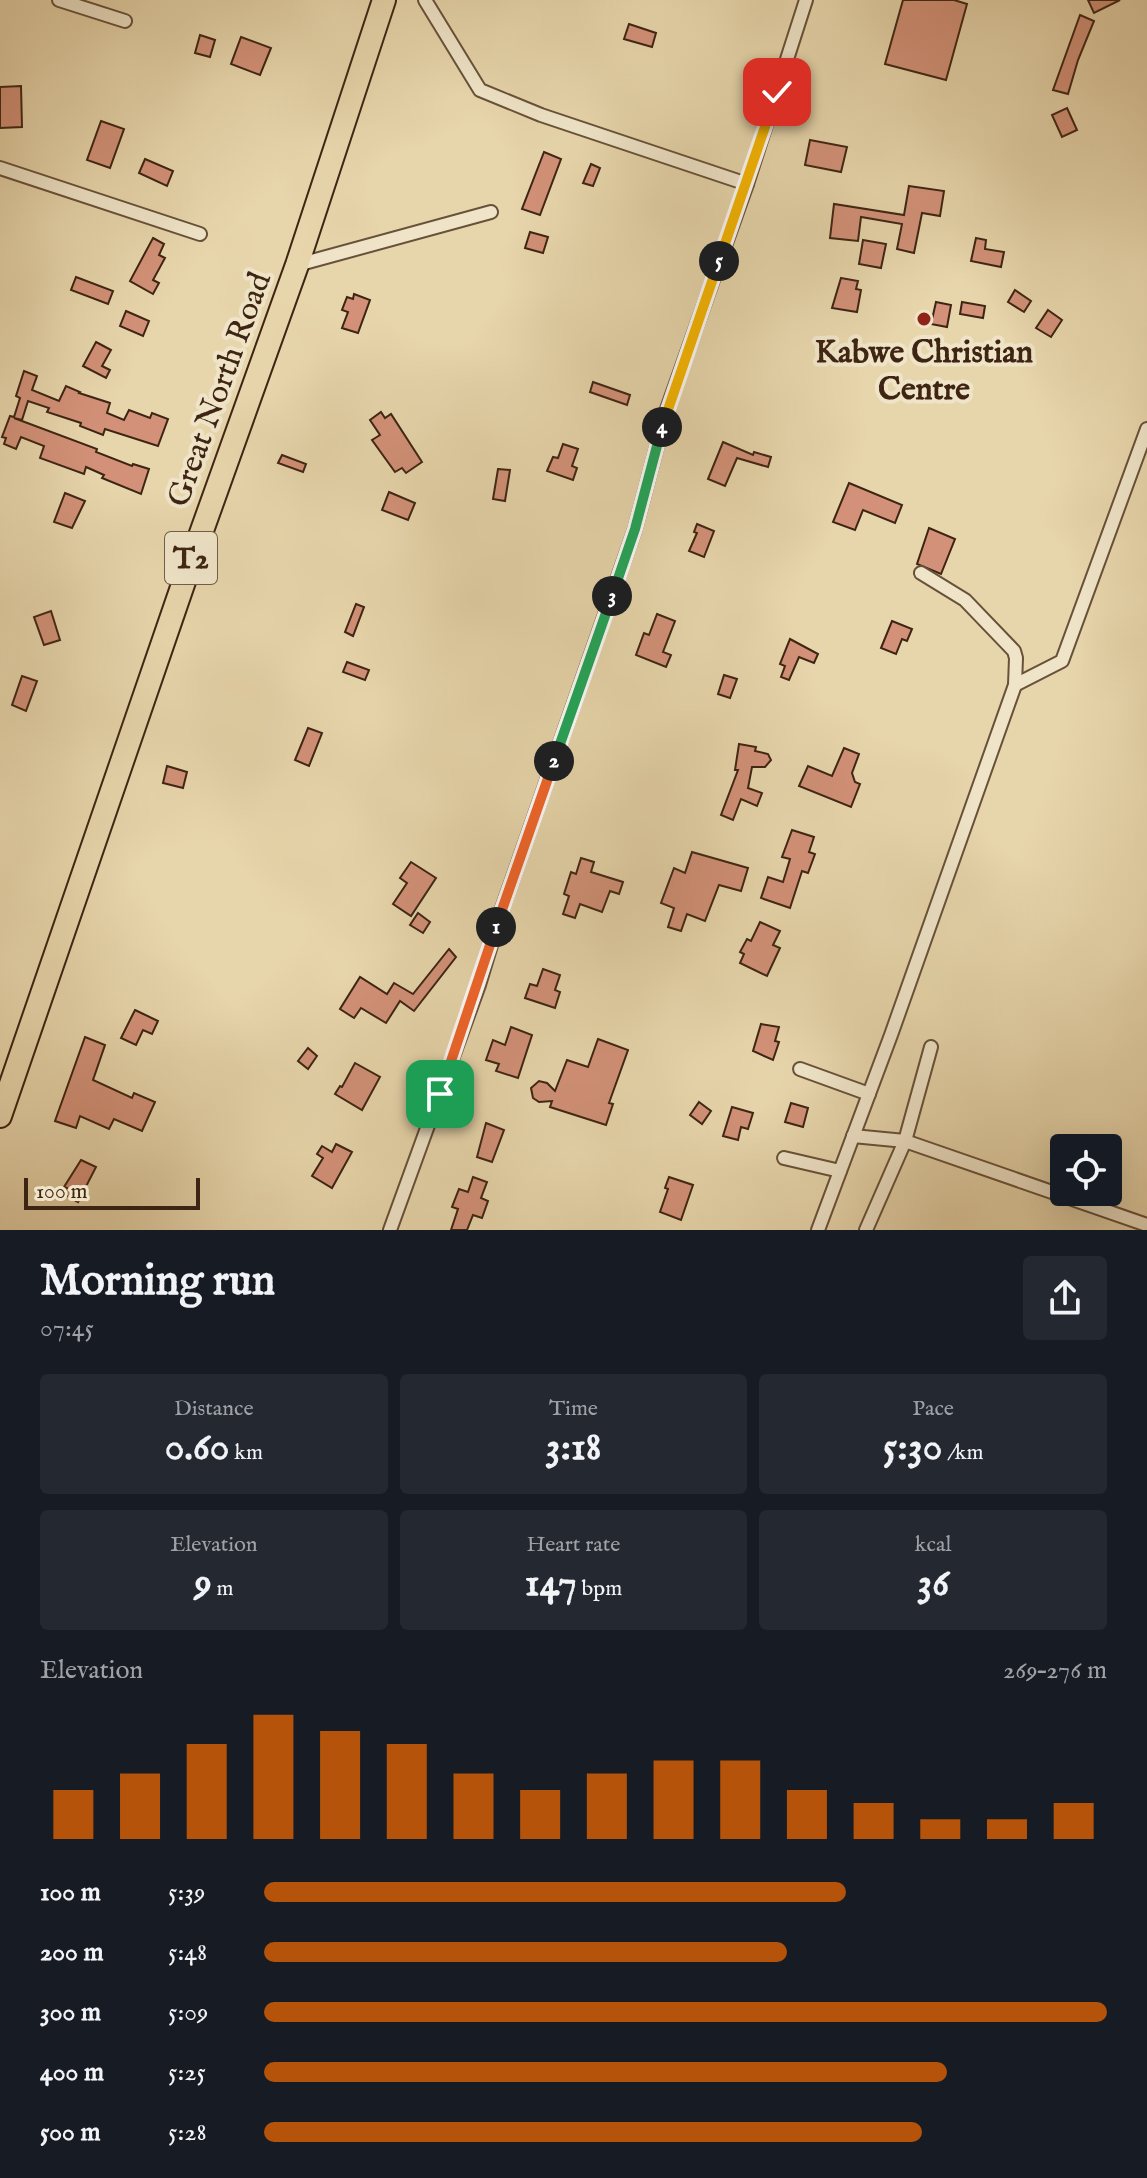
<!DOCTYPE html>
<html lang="en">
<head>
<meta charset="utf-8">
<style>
  :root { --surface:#171b24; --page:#242831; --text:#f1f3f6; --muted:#9ea1a6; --accent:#b45309 }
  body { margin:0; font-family:"IM FELL English",serif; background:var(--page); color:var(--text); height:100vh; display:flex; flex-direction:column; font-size:30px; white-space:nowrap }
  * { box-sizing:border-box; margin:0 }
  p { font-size:26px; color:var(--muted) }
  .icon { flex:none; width:44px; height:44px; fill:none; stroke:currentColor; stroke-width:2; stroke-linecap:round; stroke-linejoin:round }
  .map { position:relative; height:1230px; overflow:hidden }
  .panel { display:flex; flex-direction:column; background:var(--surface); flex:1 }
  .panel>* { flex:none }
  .controls { position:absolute; left:1050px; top:1134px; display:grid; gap:16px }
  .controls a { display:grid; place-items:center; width:72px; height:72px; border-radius:8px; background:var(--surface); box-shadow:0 8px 32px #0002; font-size:40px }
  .scale { position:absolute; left:24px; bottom:20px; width:176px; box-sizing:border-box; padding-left:8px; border:4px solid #3e2513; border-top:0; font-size:22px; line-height:28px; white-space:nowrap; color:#3e2513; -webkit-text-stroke:6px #efe4c8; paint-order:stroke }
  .pin { position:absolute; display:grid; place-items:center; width:68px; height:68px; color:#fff; margin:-34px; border-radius:16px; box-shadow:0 4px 12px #0006 }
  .km { position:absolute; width:40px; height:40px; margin:-20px; border-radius:50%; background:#222; color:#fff; font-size:22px; line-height:40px; text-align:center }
  .round { display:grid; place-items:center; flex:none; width:84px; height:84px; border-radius:8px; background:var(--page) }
  .summary { display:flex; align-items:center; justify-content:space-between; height:136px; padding:0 40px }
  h1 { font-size:44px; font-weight:700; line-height:60px }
  .figures { display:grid; grid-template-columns:repeat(3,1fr); gap:12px; height:136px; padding:8px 40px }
  .figures div { display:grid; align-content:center; border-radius:8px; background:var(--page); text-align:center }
  .figures b { font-size:40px; font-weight:700 }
  .figures small { font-size:22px; font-weight:400 }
  .figures p { font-size:22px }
  .chart { height:224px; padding:16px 40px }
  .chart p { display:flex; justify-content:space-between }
  .chart svg { width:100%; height:144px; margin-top:8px; stroke:var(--accent); stroke-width:6 }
  ul { padding:0 40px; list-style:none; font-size:26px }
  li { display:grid; grid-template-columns:128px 96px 1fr; align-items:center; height:60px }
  li i { height:20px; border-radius:10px; background:var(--accent) }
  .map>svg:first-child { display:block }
  .building { fill:#d29178; stroke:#3e2513; stroke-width:2 }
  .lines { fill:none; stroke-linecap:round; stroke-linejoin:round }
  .street-casing { stroke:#685139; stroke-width:16 }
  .highway-casing { stroke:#3e2513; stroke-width:26 }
  .street { stroke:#efe4c8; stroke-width:12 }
  .highway { stroke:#e7d5ab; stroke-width:22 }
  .split-1-casing { stroke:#fff; stroke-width:16 }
  .split-2-casing { stroke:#fff; stroke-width:16 }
  .split-3-casing { stroke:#fff; stroke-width:16 }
  .split-4-casing { stroke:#fff; stroke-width:16 }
  .split-5-casing { stroke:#fff; stroke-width:16 }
  .split-6-casing { stroke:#fff; stroke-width:16 }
  .split-1 { stroke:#f0652b; stroke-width:10 }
  .split-2 { stroke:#f0652b; stroke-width:10 }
  .split-3 { stroke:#22a559; stroke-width:10 }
  .split-4 { stroke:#22a559; stroke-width:10 }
  .split-5 { stroke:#f5b400; stroke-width:10 }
  .split-6 { stroke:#f5b400; stroke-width:10 }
  .poi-dot { fill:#8f2418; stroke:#efe4c8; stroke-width:3 }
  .labels { text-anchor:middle; stroke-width:8; stroke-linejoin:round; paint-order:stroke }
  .shield { fill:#efe4c8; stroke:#735e49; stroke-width:2 }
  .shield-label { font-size:30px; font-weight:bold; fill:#3e2513 }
  .poi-label { font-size:32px; font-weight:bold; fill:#3e2513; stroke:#efe4c8 }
  .street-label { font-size:32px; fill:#3e2513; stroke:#efe4c8 }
</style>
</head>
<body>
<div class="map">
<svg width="1147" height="1230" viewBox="0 0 1147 1230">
  <rect width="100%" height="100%" fill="#e7d5ab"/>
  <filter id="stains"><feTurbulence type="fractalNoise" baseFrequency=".0025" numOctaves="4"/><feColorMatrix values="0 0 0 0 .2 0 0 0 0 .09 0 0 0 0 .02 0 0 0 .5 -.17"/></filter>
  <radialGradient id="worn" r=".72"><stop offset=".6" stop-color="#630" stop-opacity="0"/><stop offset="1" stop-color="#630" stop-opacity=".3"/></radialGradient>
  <g class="building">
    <polygon points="903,0 954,0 967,4 946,80 885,64"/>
    <polygon points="1088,0 1120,0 1094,13"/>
    <polygon points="1080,15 1094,21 1078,60 1068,94 1053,90"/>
    <polygon points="629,24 656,33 652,47 624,39"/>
    <polygon points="200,35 215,40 210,57 195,53"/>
    <polygon points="241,37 271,48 260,75 231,64"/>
    <polygon points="21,86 22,127 0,128 0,87"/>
    <polygon points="1067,108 1077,130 1062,137 1052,115"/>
    <polygon points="101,121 124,129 110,168 87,160"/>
    <polygon points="810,140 847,147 841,172 805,165"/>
    <polygon points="544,152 561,159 540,215 522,209"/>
    <polygon points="145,159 173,171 167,186 139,173"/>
    <polygon points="591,164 600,168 593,186 583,183"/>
    <polygon points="909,186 944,191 940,216 922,213 914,253 897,249 902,224 861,217 858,241 830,238 834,204 904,215"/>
    <polygon points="530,232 548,237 543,253 525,248"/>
    <polygon points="153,238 164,244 159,255 165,258 153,280 159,283 153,294 130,281"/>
    <polygon points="976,238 986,240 985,249 1004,252 1001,267 971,261"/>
    <polygon points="863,240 886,244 881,268 859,264"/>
    <polygon points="76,277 113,291 108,304 71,290"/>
    <polygon points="841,278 858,281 856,289 861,290 857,312 832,308"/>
    <polygon points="1015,290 1031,301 1024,312 1008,302"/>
    <polygon points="354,294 370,300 358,333 342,328 348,312 342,310 347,297 353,299"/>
    <polygon points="936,302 951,305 947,327 931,324"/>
    <polygon points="962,302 985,306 983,318 960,314"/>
    <polygon points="1048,310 1062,320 1051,337 1036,328"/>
    <polygon points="126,311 149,321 143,336 120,326"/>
    <polygon points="96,342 111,350 102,366 110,370 106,378 83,366"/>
    <polygon points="24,371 37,376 32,390 59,401 66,386 80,392 79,393 110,403 107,413 124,420 129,410 150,418 152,413 168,419 158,446 105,429 103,435 80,426 81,423 47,412 49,408 28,401 22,420 14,418 97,449 96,452 132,466 133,464 149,469 141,494 102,478 104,475 86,467 84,474 40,458 44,446 21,437 16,449 4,444 6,438 2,437 10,416 14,417 20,398 16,396"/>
    <polygon points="593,382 630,395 627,405 590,392"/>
    <polygon points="381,412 385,418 391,414 422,462 406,473 402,468 395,472 372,440 380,435 370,420"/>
    <polygon points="723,442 753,455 754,452 771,457 768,467 737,458 725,486 708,479"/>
    <polygon points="563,444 578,449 572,466 577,468 573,480 547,471 553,457 558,458"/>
    <polygon points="282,455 306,464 303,472 278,463"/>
    <polygon points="498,469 510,470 505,501 493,499"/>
    <polygon points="849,483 902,505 895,523 863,510 855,530 833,522"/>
    <polygon points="389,492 415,503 408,520 382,510"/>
    <polygon points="65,493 85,501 72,528 54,522"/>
    <polygon points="697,524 714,531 704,557 689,551 697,533 694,532"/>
    <polygon points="929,528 955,539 941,574 917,564"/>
    <polygon points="356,604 364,607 353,636 345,632"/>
    <polygon points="51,611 60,640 44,645 34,617"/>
    <polygon points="657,614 675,621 663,652 671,655 666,667 636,655 644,633 649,635"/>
    <polygon points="892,621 912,629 907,641 902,639 896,654 881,648"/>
    <polygon points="790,639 818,654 814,663 799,657 789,680 781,677 785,666 780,664"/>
    <polygon points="347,662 369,670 365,680 343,672"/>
    <polygon points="724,675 737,679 730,698 718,694"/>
    <polygon points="22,676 37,681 26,711 12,705"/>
    <polygon points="308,728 322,733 309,766 295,760"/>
    <polygon points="739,744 756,747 755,751 768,754 771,760 765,767 752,767 748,788 762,793 757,806 741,799 733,820 721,815 738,770 735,770"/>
    <polygon points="844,748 859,754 852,773 855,782 860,784 851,807 799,786 808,766 832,776"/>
    <polygon points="167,766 187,772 183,788 163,783"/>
    <polygon points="792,830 814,837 809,852 815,854 808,873 802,871 790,908 761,898 768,877 783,882 790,859 782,857"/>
    <polygon points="692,852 748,868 741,891 719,885 705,921 687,914 681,931 668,927 674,908 661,903 674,868 685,873"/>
    <polygon points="581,858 594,862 591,872 623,882 619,894 610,891 602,912 580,904 575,918 563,914 569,896 564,894 571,872 576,874"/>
    <polygon points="411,862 436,878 411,916 393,904 407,883 400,878"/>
    <polygon points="418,913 430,922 423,933 410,925"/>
    <polygon points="760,922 780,931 773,945 780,948 767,976 740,963 744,954 740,952 747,939 751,941"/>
    <polygon points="449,949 456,957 414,1011 400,1001 386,1023 361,1008 354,1018 340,1009 360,977 387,994 394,983 413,994"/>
    <polygon points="543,969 560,975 555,990 560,992 555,1008 525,998 530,984 537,986"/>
    <polygon points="135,1010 158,1021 152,1034 143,1030 136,1045 121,1038"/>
    <polygon points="761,1024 779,1027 775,1041 779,1042 773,1060 753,1051"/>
    <polygon points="511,1027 532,1035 518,1078 496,1071 499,1064 486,1060 493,1040 505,1045"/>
    <polygon points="85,1037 105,1045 93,1080 132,1098 134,1093 155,1102 142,1131 114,1119 109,1129 80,1116 76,1128 55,1121"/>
    <polygon points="598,1039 628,1050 609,1103 613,1104 606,1125 550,1107 552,1101 539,1102 533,1098 531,1088 539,1081 547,1083 555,1091 567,1060 588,1067"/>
    <polygon points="308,1048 317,1056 308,1069 298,1061"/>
    <polygon points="355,1063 380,1077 362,1110 335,1094 340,1086 342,1087"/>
    <polygon points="699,1102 711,1111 702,1124 690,1115"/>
    <polygon points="791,1103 808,1108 803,1127 785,1122"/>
    <polygon points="732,1107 753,1113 748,1129 741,1127 738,1140 723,1136"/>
    <polygon points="486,1123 504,1130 492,1162 477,1157"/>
    <polygon points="336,1144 352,1152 332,1188 312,1176 323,1158 317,1154 322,1146 332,1152"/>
    <polygon points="81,1160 96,1167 78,1202 64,1194 67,1188 64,1187"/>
    <polygon points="473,1177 487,1182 481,1198 488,1201 482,1218 473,1215 467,1230 451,1230 458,1209 452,1207 459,1189 468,1192"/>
    <polygon points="669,1177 693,1185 681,1220 660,1212 668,1189 665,1188"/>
  </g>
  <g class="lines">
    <defs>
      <g id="street">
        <polyline points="59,0 125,21"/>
        <polyline points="425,0 480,90 541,115 747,184"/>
        <polyline points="0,168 200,234"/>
        <polyline points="297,265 491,212"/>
        <polyline points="1015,685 1062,661 1147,429"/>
        <polyline points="800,1069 869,1094"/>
        <polyline points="853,1136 905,1141 1147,1225"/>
        <polyline points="784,1158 840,1171"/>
        <polyline points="390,1230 479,985 502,909 635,529 666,412 747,184 806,0"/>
        <polyline points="818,1230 891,1035 1015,685 1016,658 1014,651 965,600 921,573"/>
        <polyline points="866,1230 905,1141 931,1047"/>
      </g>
      <polyline id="highway" points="0,1116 190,564 297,265 384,0"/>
    </defs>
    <use href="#street" class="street-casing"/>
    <use href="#highway" class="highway-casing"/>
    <use href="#street" class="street"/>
    <use href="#highway" class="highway"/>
  </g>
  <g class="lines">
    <defs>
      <polyline id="split-1" points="440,1094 496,927"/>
      <polyline id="split-2" points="496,927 554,761"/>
      <polyline id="split-3" points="554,761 612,596"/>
      <polyline id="split-4" points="612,596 635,529 662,427"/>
      <polyline id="split-5" points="662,427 719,261"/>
      <polyline id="split-6" points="719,261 777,92"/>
    </defs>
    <use href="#split-1" class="split-1-casing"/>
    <use href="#split-2" class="split-2-casing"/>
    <use href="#split-3" class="split-3-casing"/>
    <use href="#split-4" class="split-4-casing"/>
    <use href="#split-5" class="split-5-casing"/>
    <use href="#split-6" class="split-6-casing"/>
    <use href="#split-1" class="split-1"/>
    <use href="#split-2" class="split-2"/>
    <use href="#split-3" class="split-3"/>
    <use href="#split-4" class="split-4"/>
    <use href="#split-5" class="split-5"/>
    <use href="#split-6" class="split-6"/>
  </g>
  <circle class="poi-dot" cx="924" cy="319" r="8"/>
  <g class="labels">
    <rect class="shield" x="165" y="532" width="52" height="52" rx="6"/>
    <g class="shield-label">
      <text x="191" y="568">T2</text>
    </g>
    <g class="poi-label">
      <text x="924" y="362">Kabwe Christian<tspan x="924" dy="37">Centre</tspan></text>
    </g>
    <g class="street-label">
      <text transform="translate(218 389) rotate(-70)" y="11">Great North Road</text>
    </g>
  </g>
  <rect width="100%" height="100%" filter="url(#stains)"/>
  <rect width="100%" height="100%" fill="url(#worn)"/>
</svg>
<div class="controls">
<a><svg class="icon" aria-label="locate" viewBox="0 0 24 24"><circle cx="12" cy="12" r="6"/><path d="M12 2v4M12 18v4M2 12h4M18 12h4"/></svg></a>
</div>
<div class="scale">100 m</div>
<div class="pin" style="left:440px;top:1094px;background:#1e9e55"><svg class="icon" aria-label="arrive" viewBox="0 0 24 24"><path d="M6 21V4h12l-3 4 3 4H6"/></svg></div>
<div class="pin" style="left:777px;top:92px;background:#d93025"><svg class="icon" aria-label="check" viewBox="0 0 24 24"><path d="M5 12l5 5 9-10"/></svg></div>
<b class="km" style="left:496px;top:927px">1</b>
<b class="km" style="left:554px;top:761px">2</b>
<b class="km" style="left:612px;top:596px">3</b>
<b class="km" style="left:662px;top:427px">4</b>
<b class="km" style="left:719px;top:261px">5</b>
</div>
<section class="panel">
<div class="summary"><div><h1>Morning run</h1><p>07:45</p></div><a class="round"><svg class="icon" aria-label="share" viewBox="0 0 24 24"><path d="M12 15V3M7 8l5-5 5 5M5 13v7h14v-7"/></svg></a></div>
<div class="figures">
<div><p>Distance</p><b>0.60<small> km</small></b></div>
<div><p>Time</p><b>3:18</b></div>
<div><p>Pace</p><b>5:30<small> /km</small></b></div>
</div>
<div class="figures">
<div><p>Elevation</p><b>9<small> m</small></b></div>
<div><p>Heart rate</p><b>147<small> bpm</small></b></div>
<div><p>kcal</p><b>36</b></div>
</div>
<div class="chart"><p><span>Elevation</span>269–276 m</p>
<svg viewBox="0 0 160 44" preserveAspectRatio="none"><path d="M5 44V29M15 44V24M25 44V15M35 44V6M45 44V11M55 44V15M65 44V24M75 44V29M85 44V24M95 44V20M105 44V20M115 44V29M125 44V33M135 44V38M145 44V38M155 44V33"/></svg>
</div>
<ul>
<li><b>100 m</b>5:39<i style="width:69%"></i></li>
<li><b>200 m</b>5:48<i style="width:62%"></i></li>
<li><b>300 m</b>5:09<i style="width:100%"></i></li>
<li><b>400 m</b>5:25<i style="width:81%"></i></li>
<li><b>500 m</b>5:28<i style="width:78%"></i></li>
</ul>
</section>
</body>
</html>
